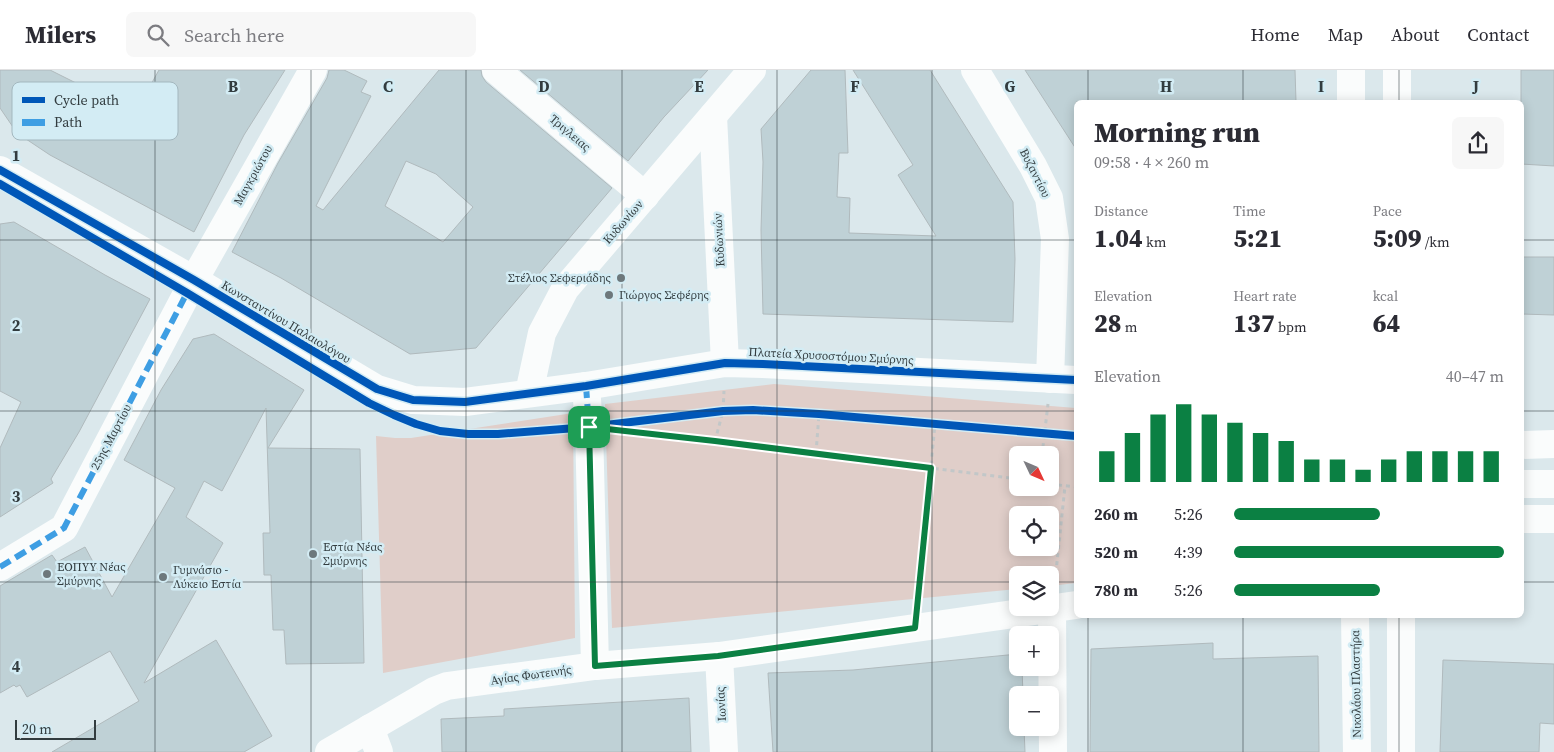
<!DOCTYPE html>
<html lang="en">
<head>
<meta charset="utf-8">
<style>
  :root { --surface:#fff; --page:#f7f7f7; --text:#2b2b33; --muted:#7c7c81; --line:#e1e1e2; --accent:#0b8043 }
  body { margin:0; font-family:"Source Serif 4",serif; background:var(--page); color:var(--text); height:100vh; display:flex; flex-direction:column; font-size:19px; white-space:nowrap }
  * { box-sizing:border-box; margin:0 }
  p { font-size:16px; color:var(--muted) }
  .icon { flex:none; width:28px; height:28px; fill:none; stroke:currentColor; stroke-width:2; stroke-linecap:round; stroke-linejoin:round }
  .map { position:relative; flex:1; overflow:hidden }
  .panel { position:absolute; left:1074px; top:30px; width:450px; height:518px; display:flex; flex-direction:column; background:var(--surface); border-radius:8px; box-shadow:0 2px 12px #0003 }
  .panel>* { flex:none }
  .needle { width:32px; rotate:134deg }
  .tools { position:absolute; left:1009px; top:376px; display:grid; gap:10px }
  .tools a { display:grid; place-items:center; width:50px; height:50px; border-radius:8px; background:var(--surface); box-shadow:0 2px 12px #0003; font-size:25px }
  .scale { position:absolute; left:15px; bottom:12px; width:81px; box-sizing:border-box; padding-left:5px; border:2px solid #323c3f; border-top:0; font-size:14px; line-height:18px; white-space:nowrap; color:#323c3f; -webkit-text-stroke:4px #d3ecf4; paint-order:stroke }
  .pin { position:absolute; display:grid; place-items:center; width:42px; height:42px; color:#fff; margin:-21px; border-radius:10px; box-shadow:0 2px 8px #0006 }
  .round { display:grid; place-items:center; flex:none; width:52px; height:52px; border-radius:8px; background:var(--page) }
  .overview { display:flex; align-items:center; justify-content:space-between; height:85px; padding:0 20px }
  h1 { font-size:28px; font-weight:800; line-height:38px }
  .metrics { display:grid; grid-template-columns:repeat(3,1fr); gap:8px; height:85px; padding:5px 20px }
  .metrics div { display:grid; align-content:center }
  .metrics b { font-size:25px; font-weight:800 }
  .metrics small { font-size:14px; font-weight:400 }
  .metrics p { font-size:14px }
  .chart { height:140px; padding:10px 20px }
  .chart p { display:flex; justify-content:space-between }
  .chart svg { width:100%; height:90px; margin-top:5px; stroke:var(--accent); stroke-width:6 }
  ul { padding:0 20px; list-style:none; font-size:16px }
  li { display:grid; grid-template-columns:80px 60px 1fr; align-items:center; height:38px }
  li i { height:12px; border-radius:6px; background:var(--accent) }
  header { display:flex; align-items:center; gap:30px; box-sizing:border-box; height:70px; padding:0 25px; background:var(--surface); border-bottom:1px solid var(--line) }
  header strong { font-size:24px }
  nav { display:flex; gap:28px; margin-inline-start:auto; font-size:18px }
  .search { width:350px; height:45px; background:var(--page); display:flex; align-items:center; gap:12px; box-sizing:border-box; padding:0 18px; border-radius:8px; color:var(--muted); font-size:19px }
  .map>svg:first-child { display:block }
  .green { fill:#e0cec9; fill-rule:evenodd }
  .building { fill:#bfd1d6; stroke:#b0babd; fill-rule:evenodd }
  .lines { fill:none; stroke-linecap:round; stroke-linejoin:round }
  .path { stroke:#c2c7c8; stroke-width:3; stroke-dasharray:4 4; stroke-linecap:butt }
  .street { stroke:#fafcfc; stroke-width:28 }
  .secondary { stroke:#fafcfc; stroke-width:28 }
  .quiet { stroke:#3e9ee3; stroke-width:6; stroke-dasharray:12 6; stroke-linecap:butt }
  .cycleway-casing { stroke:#d3ecf4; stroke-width:11 }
  .cycleway { stroke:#0057b8; stroke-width:8 }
  .route-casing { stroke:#fff; stroke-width:10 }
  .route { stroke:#0b8043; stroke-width:6 }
  .grid { fill:none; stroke:#323c3f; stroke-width:1; stroke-opacity:0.55 }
  .poi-dot { fill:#6d787c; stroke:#d3ecf4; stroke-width:2 }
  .labels { text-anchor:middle; stroke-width:5; stroke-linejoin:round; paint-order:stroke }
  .street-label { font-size:12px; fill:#323c3f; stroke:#d3ecf4 }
  .poi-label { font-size:12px; fill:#323c3f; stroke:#d3ecf4; text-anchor:start }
  .key { fill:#d3ecf4; stroke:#a3b7be; stroke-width:1 }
  .key-label { font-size:14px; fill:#323c3f }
  .grid-label { font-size:16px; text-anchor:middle; font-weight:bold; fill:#323c3f; stroke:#d3ecf4; stroke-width:5; stroke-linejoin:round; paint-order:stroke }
</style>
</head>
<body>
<header>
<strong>Milers</strong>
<div class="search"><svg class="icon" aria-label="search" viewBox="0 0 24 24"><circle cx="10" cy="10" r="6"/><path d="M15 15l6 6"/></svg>Search here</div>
<nav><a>Home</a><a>Map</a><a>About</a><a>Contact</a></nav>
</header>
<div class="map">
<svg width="1554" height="682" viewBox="0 0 1554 682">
  <rect width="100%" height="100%" fill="#dbe8ec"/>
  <g class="green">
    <path d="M774 314 1076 338V513L1050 516V505H1018L1017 519 612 558 605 334ZM1018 385H1050V418H1018ZM1018 445H1050V478H1018Z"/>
    <polygon points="573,343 575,568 383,603 376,366 395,368 411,368"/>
  </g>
  <g class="building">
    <polygon points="0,0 50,0 86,18 77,33 126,59 159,0 285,0 244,65 194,162 50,85 17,63 0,38"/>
    <path d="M329 0H344L367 11 361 22 371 26 316 136 323 140 439 0H481L482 6 486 12 612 118 476 278 410 284 281 208 232 182 278 93 327 8ZM406 91 436 104 473 137 443 172 385 136Z"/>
    <polygon points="520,0 708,0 664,47 628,91"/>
    <polygon points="811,0 845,0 848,83 839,83 837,127 850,128 849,163 936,166 898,105 913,95 853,0 930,0 1013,132 1015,189 1013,252 763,244 761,160 763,92 761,59"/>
    <polygon points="1025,0 1295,0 1296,32 1076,32 1076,79"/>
    <polygon points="1521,0 1554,0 1554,96 1521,94"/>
    <polygon points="14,152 105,205 150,229 79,362 51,409 53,413 0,447 0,378 21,332 0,321 0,154"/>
    <polygon points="1521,187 1554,187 1554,245 1521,244"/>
    <polygon points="214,264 304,320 268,378 360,379 364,593 286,594 284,560 273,560 271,505 264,505 263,463 270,463 266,338 222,421 204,411 186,447 223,473 144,613 216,570 272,666 244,682 52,682 139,631 110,581 27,627 20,615 16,617 14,615 0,623 0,516 52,485 57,492 85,477 112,527 175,418 124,390 161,320 193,269"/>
    <polygon points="1213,573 1213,589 1318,586 1319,682 1090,682 1091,579"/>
    <polygon points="1018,584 1018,598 1022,598 1023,625 1018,625 1018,658 1024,658 1025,682 773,682 768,603 853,600"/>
    <polygon points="1443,590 1554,594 1554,654 1540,653 1539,682 1440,682"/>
    <polygon points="689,628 691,682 442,682 441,649 504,646 504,639"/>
  </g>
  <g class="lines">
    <g class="path">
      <polyline points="617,360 715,371 1018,409"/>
      <polyline points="715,371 723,341 724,321"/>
      <polyline points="816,383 819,344"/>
      <polyline points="1042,385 1048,334"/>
      <polyline points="1050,414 1076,417"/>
      <polyline points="1055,511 1065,416"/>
      <polyline points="918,530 935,354"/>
    </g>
    <g class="street">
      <polyline points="496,0 645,126"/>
      <polyline points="975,0 1033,96 1049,128 1055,169 1050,309"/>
      <polyline points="713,46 725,293"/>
      <polyline points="586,316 589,357 595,596"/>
      <polyline points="529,323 542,263 565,219 752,0"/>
      <polyline points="1521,375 1554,374"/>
      <polyline points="1521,449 1554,449"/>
      <polyline points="0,497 64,458 194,210 313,0"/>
      <polyline points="1052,539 1053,682"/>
      <polyline points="719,586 724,682"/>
      <polyline points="370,658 379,682"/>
    </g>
    <g class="secondary">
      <polyline points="1351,0 1351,32"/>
      <polyline points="1397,0 1397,32"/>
      <polyline points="0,100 194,210 377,319 413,330 465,332 586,316 725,293 763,294 1076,310"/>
      <polyline points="1521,414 1554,414"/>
      <polyline points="1355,545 1357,682"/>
      <polyline points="1401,545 1401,682"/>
      <polyline points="329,682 434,621 447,616 595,596 719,586 1076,535"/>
    </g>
    <g class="quiet">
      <polyline points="586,316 589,357 595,596"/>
      <polyline points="0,497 64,458 188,221"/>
    </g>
    <defs>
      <g id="cycleway">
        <polyline points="0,100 194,210 377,319 413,330 465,332 586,316 725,293 763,294 1076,310"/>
        <polyline points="0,114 187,223 369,333 394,345 416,354 440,361 468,364 498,364 589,357 723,341 753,340 819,344 1076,366"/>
      </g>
    </defs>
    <use href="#cycleway" class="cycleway-casing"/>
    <use href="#cycleway" class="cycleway"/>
  </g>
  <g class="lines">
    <defs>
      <polygon id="route" points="589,357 715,371 931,398 915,558 718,586 595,596"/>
    </defs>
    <use href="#route" class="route-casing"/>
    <use href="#route" class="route"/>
  </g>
  <path class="grid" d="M155 0V682M311 0V682M466 0V682M622 0V682M777 0V682M932 0V682M1088 0V32M1243 0V32M1399 0V32M0 170H1076M1521 170H1554M0 341H1076M1521 341H1554M0 512H1018M1050 512H1076M1521 512H1554M1088 545V682M1243 545V682M1399 545V682"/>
  <g class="poi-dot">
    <circle cx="621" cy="208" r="5"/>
    <circle cx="609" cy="225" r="5"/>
    <circle cx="313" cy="484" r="5"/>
    <circle cx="47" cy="504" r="5"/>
    <circle cx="163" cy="507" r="5"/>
  </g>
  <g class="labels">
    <g class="street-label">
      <text transform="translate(570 63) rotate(40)" y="4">Τριγλειας</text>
      <text transform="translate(1035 103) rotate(63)" y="4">Βυζαντίου</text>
      <text transform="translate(253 105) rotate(-61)" y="4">Μαγκριώτου</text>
      <text transform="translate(623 152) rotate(-49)" y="4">Κυδωνίων</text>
      <text transform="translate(719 170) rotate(-93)" y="4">Κυδωνιών</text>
      <text transform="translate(286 252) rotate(31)" y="4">Κωνσταντίνου Παλαιολόγου</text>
      <text transform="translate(831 286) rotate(3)" y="4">Πλατεία Χρυσοστόμου Σμύρνης</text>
      <text transform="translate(111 367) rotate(-62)" y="4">25ης Μαρτίου</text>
      <text transform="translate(531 605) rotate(-8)" y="4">Αγίας Φωτεινής</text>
      <text transform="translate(1356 614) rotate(-91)" y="4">Νικολάου Πλαστήρα</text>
      <text transform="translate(721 634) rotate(-93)" y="4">Ιωνίας</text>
    </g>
    <g class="poi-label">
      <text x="611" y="212" text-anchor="end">Στέλιος Σεφεριάδης</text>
      <text x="619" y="229">Γιώργος Σεφέρης</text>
      <text x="323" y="481">Εστία Νέας<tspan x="323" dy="14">Σμύρνης</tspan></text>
      <text x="57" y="501">ΕΟΠΥΥ Νέας<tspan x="57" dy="14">Σμύρνης</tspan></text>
      <text x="173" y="504">Γυμνάσιο -<tspan x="173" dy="14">Λύκειο Εστία</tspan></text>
    </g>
  </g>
  <rect x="12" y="12" width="166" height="58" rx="8" class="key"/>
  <rect x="22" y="27" width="23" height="6" fill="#0057b8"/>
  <rect x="22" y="49" width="23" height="7" fill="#3e9ee3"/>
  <g class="key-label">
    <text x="54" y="35">Cycle path</text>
    <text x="54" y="57">Path</text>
  </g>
  <g class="grid-label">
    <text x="233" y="22">B</text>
    <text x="388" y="22">C</text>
    <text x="544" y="22">D</text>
    <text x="699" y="22">E</text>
    <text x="855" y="22">F</text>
    <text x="1010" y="22">G</text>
    <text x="1166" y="22">H</text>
    <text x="1321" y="22">I</text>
    <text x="1476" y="22">J</text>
    <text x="16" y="91">1</text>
    <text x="16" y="261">2</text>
    <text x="16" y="432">3</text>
    <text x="16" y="602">4</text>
  </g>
</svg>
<div class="tools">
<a><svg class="needle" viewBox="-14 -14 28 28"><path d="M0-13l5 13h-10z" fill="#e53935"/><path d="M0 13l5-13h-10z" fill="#7c7c81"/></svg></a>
<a><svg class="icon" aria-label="locate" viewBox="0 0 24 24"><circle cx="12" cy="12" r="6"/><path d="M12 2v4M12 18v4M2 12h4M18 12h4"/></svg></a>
<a><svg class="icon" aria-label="layers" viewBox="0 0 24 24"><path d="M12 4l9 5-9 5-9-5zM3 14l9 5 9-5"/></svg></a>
<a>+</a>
<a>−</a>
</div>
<div class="scale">20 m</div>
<div class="pin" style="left:589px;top:357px;background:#1e9e55"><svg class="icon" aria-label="arrive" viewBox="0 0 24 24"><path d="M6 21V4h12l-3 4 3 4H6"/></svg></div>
<section class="panel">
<div class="overview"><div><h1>Morning run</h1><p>09:58 · 4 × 260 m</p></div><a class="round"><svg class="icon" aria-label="share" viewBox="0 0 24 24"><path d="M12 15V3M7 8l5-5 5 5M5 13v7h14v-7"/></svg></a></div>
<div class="metrics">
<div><p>Distance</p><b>1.04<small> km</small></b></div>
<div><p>Time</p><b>5:21</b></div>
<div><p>Pace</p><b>5:09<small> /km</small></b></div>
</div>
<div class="metrics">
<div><p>Elevation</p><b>28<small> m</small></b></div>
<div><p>Heart rate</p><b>137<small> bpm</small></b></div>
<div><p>kcal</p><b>64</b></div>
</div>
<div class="chart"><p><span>Elevation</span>40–47 m</p>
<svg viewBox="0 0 160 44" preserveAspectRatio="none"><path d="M5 44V29M15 44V20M25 44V11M35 44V6M45 44V11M55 44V15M65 44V20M75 44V24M85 44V33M95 44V33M105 44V38M115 44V33M125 44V29M135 44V29M145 44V29M155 44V29"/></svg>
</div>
<ul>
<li><b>260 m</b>5:26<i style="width:54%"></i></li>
<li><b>520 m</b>4:39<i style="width:100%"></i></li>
<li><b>780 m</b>5:26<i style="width:54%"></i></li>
</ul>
</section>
</div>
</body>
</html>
